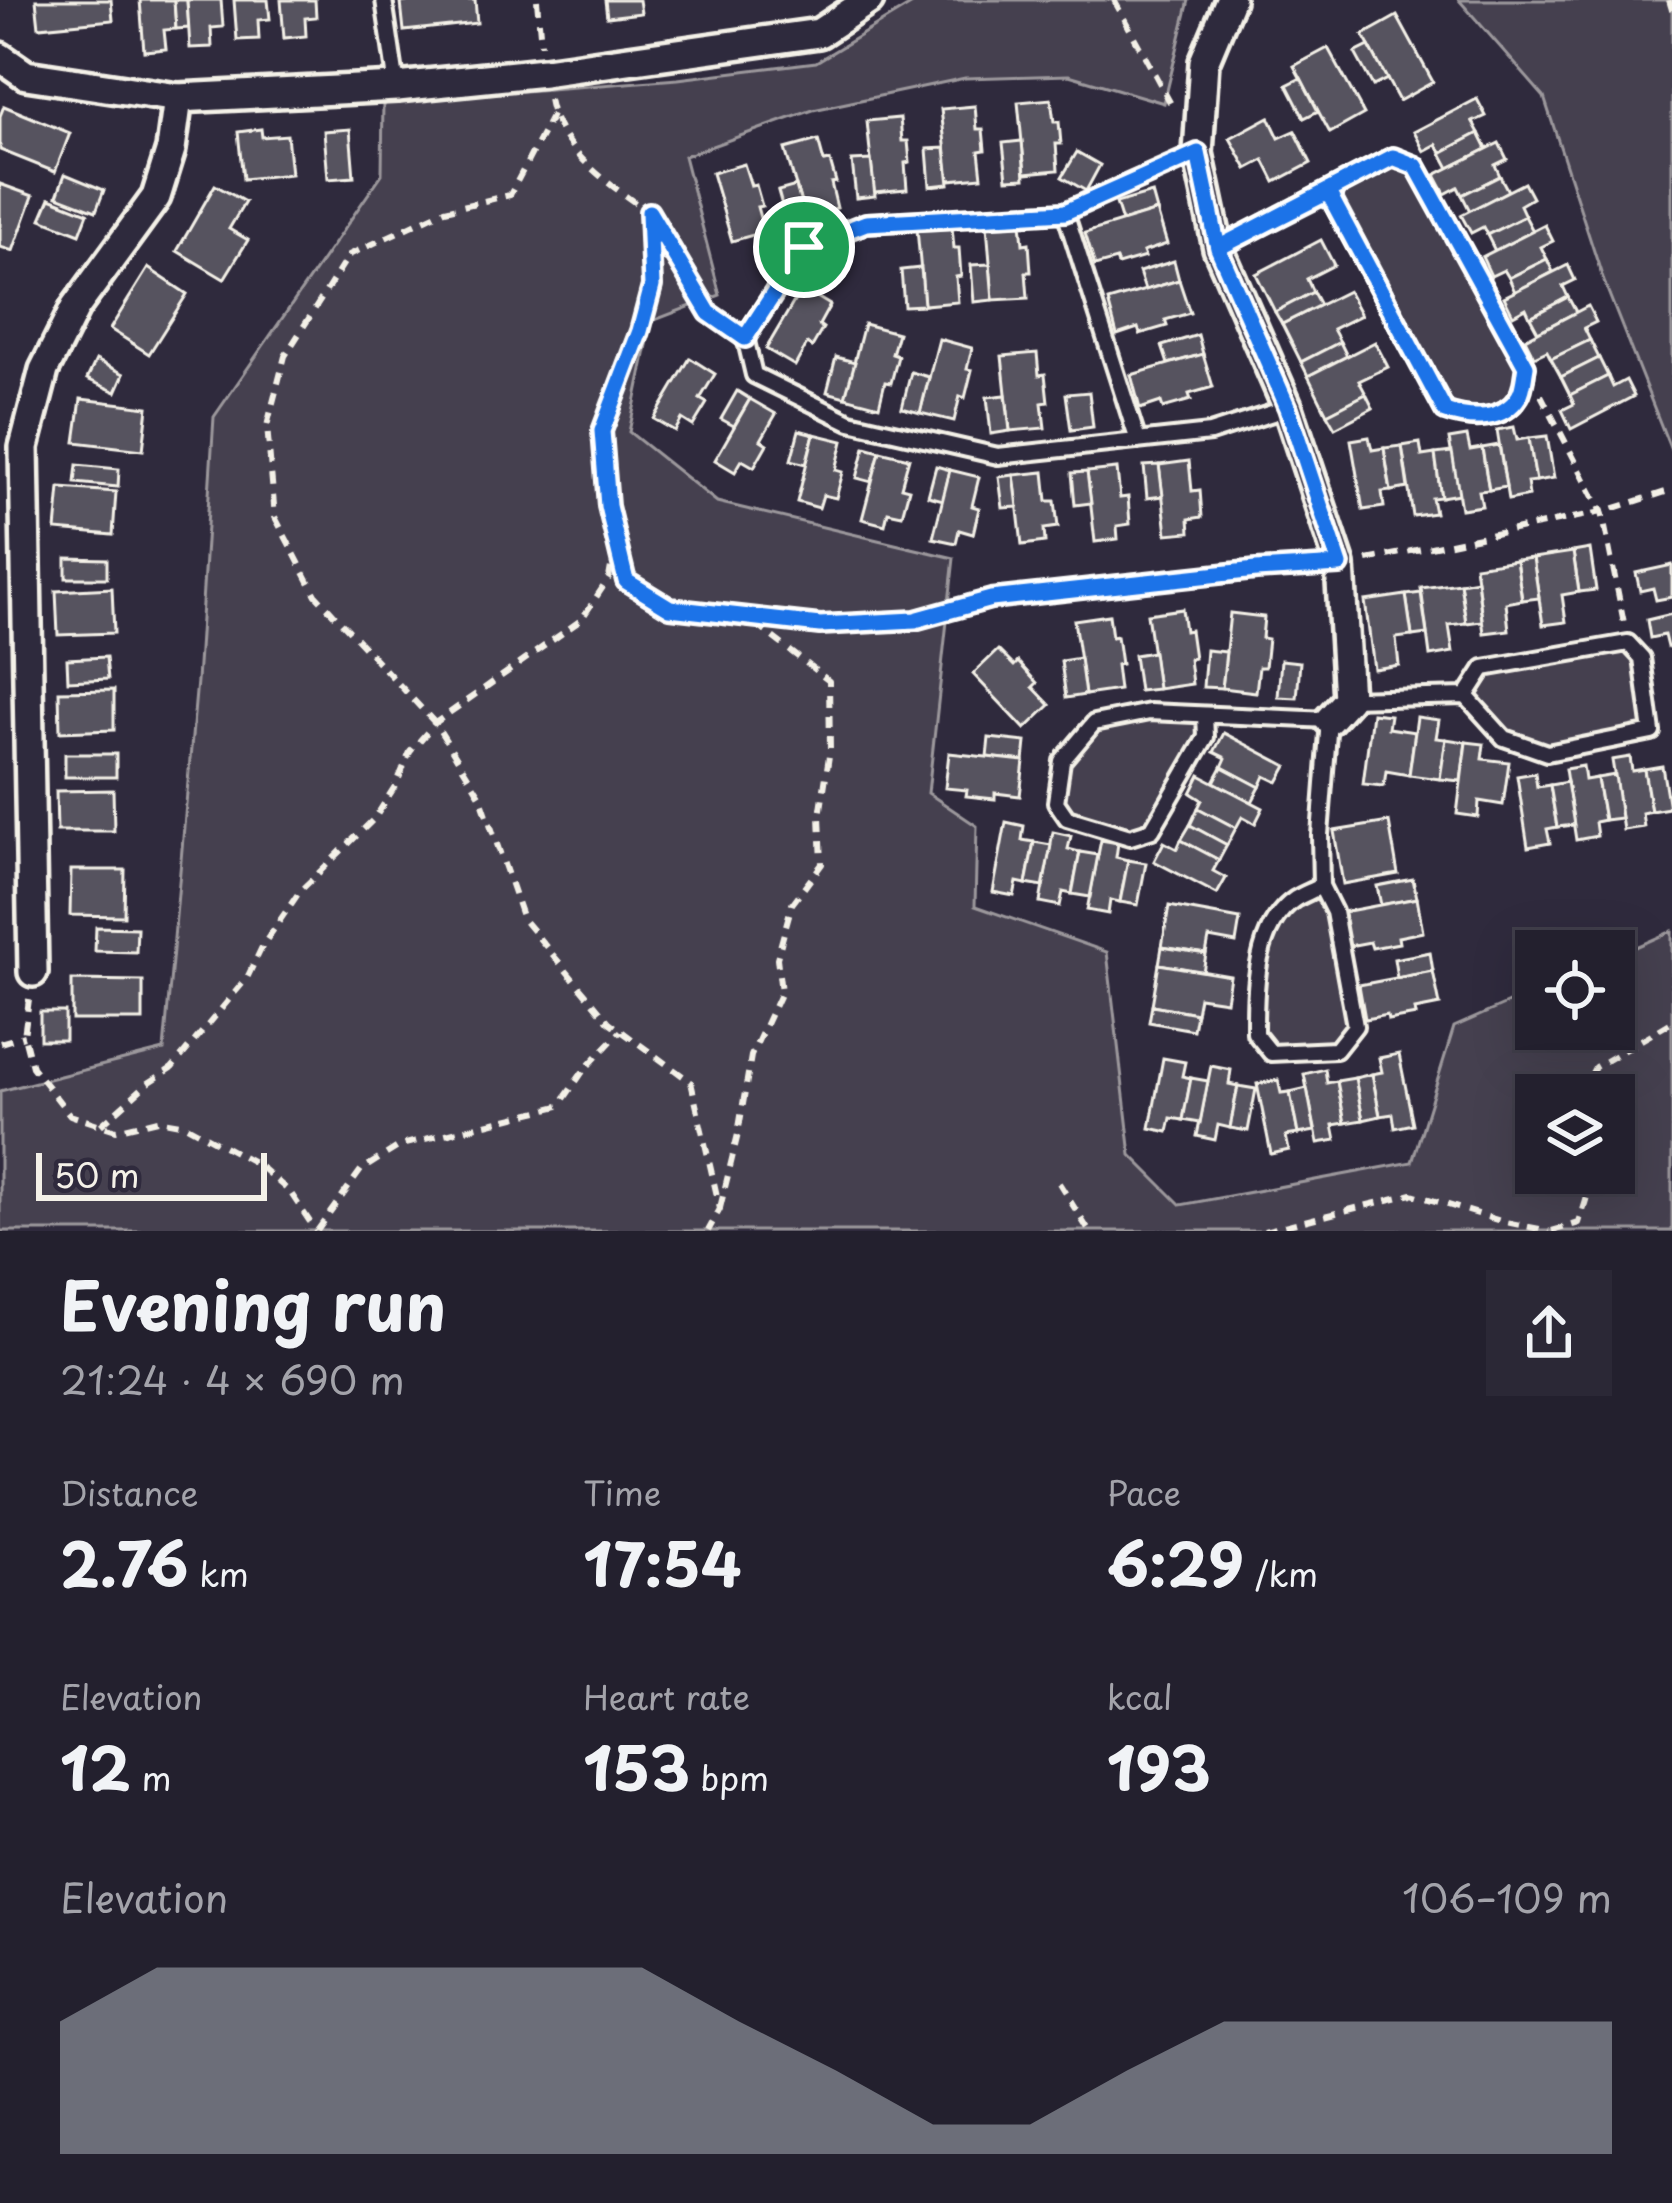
<!DOCTYPE html>
<html lang="en">
<head>
<meta charset="utf-8">
<style>
  :root { --surface:#23202e; --page:#2b2836; --text:#f1f3f6; --muted:#a3a3aa; --line:#403e4a; --accent:#8c9099 }
  body { margin:0; font-family:"Playpen Sans",sans-serif; background:var(--page); color:var(--text); height:100vh; display:flex; flex-direction:column; font-size:45px; white-space:nowrap }
  * { box-sizing:border-box; margin:0 }
  p { font-size:39px; color:var(--muted) }
  .icon { flex:none; width:66px; height:66px; fill:none; stroke:currentColor; stroke-width:2; stroke-linecap:round; stroke-linejoin:round }
  .map { position:relative; height:1231px; overflow:hidden }
  .details { display:flex; flex-direction:column; background:var(--surface); flex:1 }
  .details>* { flex:none }
  .buttons { position:absolute; left:1515px; top:930px; display:grid; gap:24px }
  .buttons a { display:grid; place-items:center; width:120px; height:120px; border-radius:0px; background:var(--surface); box-shadow:0 12px 48px #0002,0 0 0 3px var(--line); font-size:60px }
  .scale { position:absolute; left:36px; bottom:30px; width:231px; box-sizing:border-box; padding-left:12px; border:6px solid #f4f1e8; border-top:0; font-size:33px; line-height:42px; white-space:nowrap; color:#f4f1e8; -webkit-text-stroke:9px #2f2a3d; paint-order:stroke }
  .pin { position:absolute; display:grid; place-items:center; width:102px; height:102px; color:#fff; margin:-51px; border:6px solid #fff; border-radius:50%; box-shadow:0 3px 12px #0007 }
  .round { display:grid; place-items:center; flex:none; width:126px; height:126px; border-radius:0px; background:var(--page) }
  .head { display:flex; align-items:center; justify-content:space-between; height:204px; padding:0 60px }
  h1 { font-size:66px; font-weight:700; line-height:90px }
  .stats { display:grid; grid-template-columns:repeat(3,1fr); gap:18px; height:204px; padding:12px 60px }
  .stats div { display:grid; align-content:center }
  .stats b { font-size:60px; font-weight:700 }
  .stats small { font-size:33px; font-weight:400 }
  .stats p { font-size:33px }
  .chart { height:336px; padding:24px 60px }
  .chart p { display:flex; justify-content:space-between }
  .chart svg { width:100%; height:216px; margin-top:12px; fill:var(--accent); opacity:.7 }
  .map>svg:first-child { display:block }
  .green { fill:#454050; stroke:#9c989c; stroke-width:3; fill-rule:evenodd }
  .building { fill:#56525f; stroke:#f4f1e8; stroke-width:3 }
  .lines { fill:none; stroke-linecap:round; stroke-linejoin:round }
  .service-casing { stroke:#f4f1e8; stroke-width:22 }
  .minor-casing { stroke:#f4f1e8; stroke-width:36 }
  .path { stroke:#f4f1e8; stroke-width:6; stroke-dasharray:12 9; stroke-linecap:butt }
  .service { stroke:#2f2a3d; stroke-width:14 }
  .minor { stroke:#2f2a3d; stroke-width:27 }
  .route-casing { stroke:#fff; stroke-width:24 }
  .route { stroke:#1a73e8; stroke-width:15 }
</style>
</head>
<body>
<div class="map">
<svg width="1672" height="1231" viewBox="0 0 1672 1231">
  <rect width="100%" height="100%" fill="#2f2a3d"/>
  <filter id="ink" filterUnits="userSpaceOnUse"><feTurbulence type="fractalNoise" baseFrequency=".00833" numOctaves="2"/><feDisplacementMap in="SourceGraphic" scale="24" xChannelSelector="R" yChannelSelector="G"/><feConvolveMatrix kernelMatrix="1 2 1 2 8 2 1 2 1" color-interpolation-filters="sRGB"/></filter>
  <g filter="url(#ink)">
    <g class="green">
      <path d="M919 0H1189L1164 103 1069 75 965 78 813 110 684 156 720 295 652 321 629 432 717 502 954 558 928 793 977 826 975 906 1107 952 1131 1155 1181 1205 1412 1162 1454 1027 1536 991V1029H1614V957L1672 931V1231H0V1091L164 1050 197 681 214 417 382 174 383 102 678 79 816 62ZM1614 1095V1173H1536V1095Z"/>
      <polygon points="1459,0 1672,0 1672,453 1603,279 1544,97"/>
      <polygon points="1393,157 1416,166 1526,366 1521,394 1503,412 1445,411 1327,192"/>
      <polygon points="1628,643 1642,658 1652,732 1547,753 1504,738 1466,697 1484,668"/>
      <polygon points="1149,712 1205,715 1206,737 1152,830 1129,837 1067,818 1056,802 1062,761 1094,723"/>
      <polygon points="1321,886 1334,912 1355,1026 1336,1050 1271,1053 1255,1033 1268,933 1290,902"/>
    </g>
    <g class="building">
      <polygon points="36,0 111,0 113,20 39,27"/>
      <polygon points="140,0 174,0 176,29 164,30 166,49 144,51"/>
      <polygon points="174,0 187,0 189,28 176,29"/>
      <polygon points="187,0 221,0 223,27 211,28 212,47 190,48"/>
      <polygon points="234,0 268,0 270,19 258,20 259,39 237,40"/>
      <polygon points="281,0 315,0 316,17 305,18 306,36 284,38"/>
      <polygon points="415,0 475,0 477,23 404,31 401,3"/>
      <polygon points="605,0 639,0 641,13 607,17"/>
      <polygon points="1397,16 1433,82 1399,101 1363,35"/>
      <polygon points="1369,46 1387,79 1373,86 1355,53"/>
      <polygon points="1328,48 1364,114 1330,133 1294,66"/>
      <polygon points="1301,78 1318,111 1304,118 1287,85"/>
      <polygon points="1051,99 1054,122 1059,122 1061,144 1056,144 1058,170 1025,173 1018,102"/>
      <polygon points="1477,99 1486,116 1473,122 1479,133 1441,153 1437,144 1424,151 1414,132"/>
      <polygon points="4,106 70,133 55,172 0,150 0,116"/>
      <polygon points="975,106 977,129 983,129 985,150 979,151 982,177 949,180 941,109"/>
      <polygon points="1269,117 1279,138 1295,131 1311,163 1275,182 1264,160 1247,169 1230,138"/>
      <polygon points="900,118 902,141 908,141 910,162 905,163 907,189 874,192 867,121"/>
      <polygon points="261,129 262,137 287,135 291,174 243,179 238,132"/>
      <polygon points="350,129 354,177 328,179 324,131"/>
      <polygon points="1479,133 1487,149 1449,168 1441,153"/>
      <polygon points="818,140 824,162 830,161 836,182 831,183 837,208 805,217 785,149"/>
      <polygon points="1022,141 1025,178 1007,179 1003,143"/>
      <polygon points="1499,143 1507,159 1495,165 1500,176 1462,195 1458,187 1445,194 1435,175"/>
      <polygon points="945,148 949,184 930,186 927,149"/>
      <polygon points="1077,152 1100,165 1086,191 1062,177"/>
      <polygon points="871,160 875,196 856,198 852,161"/>
      <polygon points="744,164 751,186 756,185 762,206 757,207 764,232 732,241 712,173"/>
      <polygon points="65,174 104,190 96,211 57,196"/>
      <polygon points="1500,176 1508,191 1470,211 1462,195"/>
      <polygon points="1524,183 1532,198 1520,205 1525,216 1487,235 1483,227 1471,233 1461,215"/>
      <polygon points="0,184 33,196 13,251 0,247"/>
      <polygon points="215,185 245,202 229,229 248,240 224,279 177,251"/>
      <polygon points="796,186 806,221 788,227 778,191"/>
      <polygon points="1152,193 1157,211 1122,222 1116,203"/>
      <polygon points="50,198 88,213 80,234 41,219"/>
      <polygon points="1157,211 1167,244 1143,252 1145,257 1118,265 1116,260 1095,266 1085,233"/>
      <polygon points="1525,216 1533,231 1495,251 1487,235"/>
      <polygon points="1021,222 1023,244 1029,243 1031,272 1026,272 1028,298 993,300 987,225"/>
      <polygon points="1545,225 1553,241 1541,247 1547,259 1509,278 1504,270 1491,276 1482,257"/>
      <polygon points="952,227 954,248 959,248 961,276 956,277 958,302 924,305 917,229"/>
      <polygon points="1321,240 1334,265 1307,279 1313,292 1275,312 1256,274"/>
      <polygon points="1547,259 1553,272 1515,292 1509,278"/>
      <polygon points="1174,261 1179,280 1145,290 1139,272"/>
      <polygon points="990,264 993,300 974,302 971,265"/>
      <polygon points="1568,265 1575,280 1563,286 1568,297 1530,317 1526,308 1513,315 1504,297"/>
      <polygon points="148,268 187,294 149,354 110,329"/>
      <polygon points="921,268 924,305 904,306 901,270"/>
      <polygon points="1179,280 1190,313 1165,320 1167,326 1140,334 1138,328 1117,335 1108,301"/>
      <polygon points="802,288 830,305 819,325 823,328 812,347 807,344 795,366 766,349"/>
      <polygon points="1348,291 1361,315 1333,329 1340,342 1301,362 1282,324"/>
      <polygon points="1313,292 1320,305 1282,324 1275,312"/>
      <polygon points="1568,297 1576,312 1538,332 1530,317"/>
      <polygon points="1588,306 1596,322 1584,328 1590,340 1551,359 1547,351 1534,357 1525,339"/>
      <polygon points="864,324 898,333 892,354 898,356 891,383 885,382 879,406 845,397"/>
      <polygon points="1198,335 1203,354 1168,364 1162,346"/>
      <polygon points="939,339 972,348 967,369 972,370 965,398 960,396 954,421 920,413"/>
      <polygon points="1590,340 1599,358 1561,377 1551,359"/>
      <polygon points="1340,342 1347,356 1308,376 1301,362"/>
      <polygon points="1375,342 1388,367 1359,381 1366,394 1327,414 1308,376"/>
      <polygon points="1037,353 1039,375 1045,374 1048,402 1042,403 1045,428 1010,431 1002,356"/>
      <polygon points="1203,354 1213,387 1189,394 1191,400 1163,408 1161,402 1140,409 1131,375"/>
      <polygon points="836,357 855,362 845,397 827,392"/>
      <polygon points="690,358 715,374 700,399 707,403 693,426 682,419 675,431 654,419"/>
      <polygon points="1599,358 1608,376 1570,395 1561,377"/>
      <polygon points="96,360 124,374 116,392 87,379"/>
      <polygon points="911,372 929,377 920,413 902,408"/>
      <polygon points="1608,376 1613,387 1626,380 1634,396 1571,429 1562,410 1574,404 1570,395"/>
      <polygon points="737,391 750,399 734,426 721,419"/>
      <polygon points="1089,392 1093,427 1071,430 1066,394"/>
      <polygon points="1366,394 1373,408 1335,428 1327,414"/>
      <polygon points="1006,395 1010,431 991,434 987,397"/>
      <polygon points="81,399 148,407 143,450 75,442"/>
      <polygon points="750,399 776,414 761,440 767,444 754,467 742,460 735,472 715,460"/>
      <polygon points="1514,427 1517,440 1529,438 1536,481 1527,482 1529,496 1508,500 1497,430"/>
      <polygon points="799,430 814,434 806,464 791,460"/>
      <polygon points="814,434 843,441 836,470 843,472 836,498 823,495 819,508 797,502"/>
      <polygon points="1467,436 1470,450 1482,448 1489,490 1479,491 1482,506 1461,509 1449,439"/>
      <polygon points="1547,436 1554,478 1536,481 1529,438"/>
      <polygon points="1369,437 1372,450 1384,448 1391,491 1382,492 1384,507 1363,510 1351,440"/>
      <polygon points="1420,443 1422,456 1435,454 1441,497 1432,498 1435,513 1413,516 1402,446"/>
      <polygon points="1499,445 1506,487 1489,490 1482,448"/>
      <polygon points="1402,446 1408,488 1391,491 1384,448"/>
      <polygon points="865,447 880,451 872,482 857,478"/>
      <polygon points="880,451 909,458 901,487 909,489 902,515 888,512 885,525 862,519"/>
      <polygon points="1452,452 1459,494 1441,497 1435,454"/>
      <polygon points="1189,461 1192,491 1200,490 1202,517 1189,519 1190,532 1167,534 1159,465"/>
      <polygon points="77,465 119,469 118,487 75,483"/>
      <polygon points="1159,465 1163,496 1147,498 1144,466"/>
      <polygon points="936,466 950,470 943,500 928,496"/>
      <polygon points="1117,469 1120,498 1128,497 1130,524 1117,526 1118,539 1095,542 1087,472"/>
      <polygon points="950,470 979,477 972,506 979,508 973,534 959,530 956,543 933,538"/>
      <polygon points="1044,472 1047,501 1055,501 1058,527 1044,529 1045,542 1022,545 1014,475"/>
      <polygon points="1087,472 1091,503 1075,505 1072,473"/>
      <polygon points="1014,475 1018,507 1003,508 999,477"/>
      <polygon points="60,488 116,492 113,535 56,530"/>
      <polygon points="1590,549 1596,590 1579,592 1573,552"/>
      <polygon points="1573,552 1579,592 1562,595 1566,622 1543,625 1533,558"/>
      <polygon points="66,558 107,559 107,578 66,578"/>
      <polygon points="1533,558 1539,598 1522,600 1516,560"/>
      <polygon points="1516,560 1522,600 1506,603 1509,630 1484,633 1475,566"/>
      <polygon points="1672,565 1672,597 1656,600 1653,588 1640,591 1636,573"/>
      <polygon points="1477,580 1482,621 1466,623 1460,583"/>
      <polygon points="1460,583 1466,623 1449,625 1453,652 1430,656 1421,588"/>
      <polygon points="112,588 114,633 58,635 56,591"/>
      <polygon points="1421,593 1427,634 1412,636 1406,595"/>
      <polygon points="1406,595 1412,636 1396,638 1399,665 1374,669 1365,601"/>
      <polygon points="1182,609 1185,631 1190,630 1194,658 1189,659 1192,684 1158,689 1147,614"/>
      <polygon points="1230,613 1264,617 1262,638 1268,639 1265,667 1259,667 1256,692 1222,688"/>
      <polygon points="1672,614 1672,646 1667,647 1664,635 1650,638 1647,620"/>
      <polygon points="1109,615 1112,637 1117,636 1121,664 1116,665 1119,690 1085,695 1074,620"/>
      <polygon points="998,650 1014,666 1018,662 1037,683 1033,687 1050,705 1025,729 973,674"/>
      <polygon points="1206,650 1226,652 1222,688 1203,687"/>
      <polygon points="1153,652 1158,689 1139,691 1134,655"/>
      <polygon points="106,657 108,679 68,681 67,659"/>
      <polygon points="1080,658 1085,695 1066,698 1061,661"/>
      <polygon points="1281,660 1300,662 1297,698 1278,697"/>
      <polygon points="114,690 114,730 60,732 59,691"/>
      <polygon points="1372,713 1390,715 1388,728 1415,732 1409,775 1386,771 1384,786 1363,784"/>
      <polygon points="1417,717 1439,720 1436,738 1446,739 1440,779 1409,775"/>
      <polygon points="1224,733 1287,766 1278,782 1265,776 1260,787 1222,767 1226,758 1214,752"/>
      <polygon points="989,738 1026,742 1024,761 987,757"/>
      <polygon points="1446,739 1466,742 1461,781 1440,779"/>
      <polygon points="1466,742 1484,744 1482,759 1509,762 1503,805 1479,801 1478,817 1457,814"/>
      <polygon points="949,753 1024,761 1020,796 995,793 995,799 966,796 967,790 945,788"/>
      <rect x="65" y="754" width="51" height="23"/>
      <polygon points="1630,757 1632,771 1644,769 1651,811 1642,813 1644,827 1623,830 1612,760"/>
      <polygon points="1583,766 1585,780 1597,778 1604,820 1595,822 1597,836 1576,840 1565,769"/>
      <polygon points="1662,766 1669,808 1651,811 1644,769"/>
      <polygon points="1222,767 1260,787 1252,802 1214,782"/>
      <polygon points="1535,773 1537,787 1550,785 1557,827 1547,829 1550,843 1528,847 1517,776"/>
      <polygon points="1200,775 1263,808 1255,824 1242,817 1236,828 1198,808 1202,800 1191,793"/>
      <polygon points="1615,775 1621,818 1604,820 1597,778"/>
      <polygon points="1567,782 1574,825 1557,827 1550,785"/>
      <polygon points="113,790 114,831 57,831 56,791"/>
      <polygon points="1198,808 1236,828 1227,845 1190,825"/>
      <polygon points="1006,822 1024,826 1022,840 1034,842 1026,884 1017,882 1014,896 993,892"/>
      <polygon points="1389,822 1398,874 1343,884 1334,831"/>
      <polygon points="1190,825 1227,845 1219,860 1181,840"/>
      <polygon points="1053,832 1071,836 1068,849 1080,852 1072,894 1063,892 1060,906 1040,902"/>
      <polygon points="1101,840 1118,843 1116,857 1128,860 1120,902 1110,900 1108,914 1087,910"/>
      <polygon points="1181,840 1219,860 1213,871 1226,878 1217,894 1154,861 1164,842 1177,849"/>
      <polygon points="1034,842 1051,845 1043,887 1026,884"/>
      <polygon points="1080,852 1098,855 1090,897 1072,894"/>
      <polygon points="1128,860 1146,863 1138,905 1120,902"/>
      <polygon points="71,870 125,870 124,916 70,915"/>
      <polygon points="1413,879 1417,898 1381,905 1377,886"/>
      <polygon points="1417,898 1423,932 1398,937 1399,943 1372,948 1370,942 1349,946 1343,912"/>
      <polygon points="1169,906 1240,919 1236,943 1209,938 1206,954 1162,947"/>
      <polygon points="96,927 137,928 136,952 95,951"/>
      <polygon points="1162,947 1206,954 1203,972 1159,964"/>
      <polygon points="1430,952 1433,971 1397,978 1394,959"/>
      <polygon points="1159,964 1230,976 1226,1001 1199,997 1196,1013 1152,1005"/>
      <polygon points="1433,971 1440,1005 1415,1010 1416,1015 1388,1020 1387,1015 1365,1019 1359,985"/>
      <polygon points="72,980 143,981 143,1020 72,1020"/>
      <polygon points="1152,1005 1196,1013 1193,1030 1149,1022"/>
      <rect x="40" y="1012" width="25" height="28"/>
      <polygon points="1399,1054 1413,1124 1395,1128 1393,1114 1380,1116 1372,1074 1382,1072 1379,1058"/>
      <polygon points="1163,1058 1185,1062 1182,1076 1191,1078 1183,1120 1171,1118 1168,1132 1150,1128"/>
      <polygon points="1211,1066 1231,1070 1229,1084 1238,1086 1230,1128 1218,1125 1215,1140 1197,1136"/>
      <polygon points="1325,1069 1327,1083 1337,1081 1345,1123 1333,1125 1336,1140 1318,1143 1304,1074"/>
      <polygon points="1372,1074 1380,1116 1363,1120 1355,1078"/>
      <polygon points="1191,1078 1208,1081 1200,1123 1183,1120"/>
      <polygon points="1355,1078 1363,1120 1345,1123 1337,1081"/>
      <polygon points="1278,1080 1281,1093 1290,1092 1298,1134 1286,1136 1289,1150 1271,1154 1257,1084"/>
      <polygon points="1238,1086 1256,1089 1248,1131 1230,1128"/>
      <polygon points="1307,1088 1315,1131 1298,1134 1290,1092"/>
    </g>
    <g class="lines">
      <defs>
        <g id="service">
          <polyline points="384,0 397,87"/>
          <path d="M1218 248 1393 157 1416 166 1526 366C1524 375 1524 388 1519 396 1503 422 1470 420 1445 411L1327 192"/>
          <polyline points="1138,441 1065,212 866,223 804,247 745,337 754,375 850,422 998,456 1210,433 1288,408"/>
          <polyline points="1348,699 1466,696 1504,738 1547,753 1652,732 1642,658 1628,643 1484,668 1466,696"/>
          <path d="M1205 715 1206 737 1152 830 1130 837 1067 818 1056 802 1062 761 1094 723 1149 712 1329 720 1320 835 1321 886C1312 891 1303 894 1295 899 1254 927 1255 990 1255 1033L1271 1053 1336 1050 1355 1026 1334 912 1321 886"/>
        </g>
        <g id="minor">
          <polyline points="1230,0 1204,62 1198,153 1218,248 1288,408 1340,565 1348,699 1329,720"/>
          <polyline points="0,57 26,75 178,98 397,87 544,72 819,33 869,0"/>
          <polyline points="33,972 24,447 44,370 75,308 156,197 171,149 178,98"/>
        </g>
      </defs>
      <use href="#service" class="service-casing"/>
      <use href="#minor" class="minor-casing"/>
      <g class="path">
        <polyline points="537,0 541,44"/>
        <polyline points="1114,0 1171,104"/>
        <polyline points="1669,0 1672,10"/>
        <path d="M549 99C558 150 609 184 648 212L652 286 640 331 602 431 607 505 626 581 670 608 821 624 915 621 991 599 1255 570 1312 567"/>
        <polyline points="552,115 510,195 445,210 349,255 285,356 267,426 275,517 316,595 435,723 480,795 523,919 609,1022 691,1082 720,1209 708,1231"/>
        <polyline points="1084,203 1171,165"/>
        <polyline points="650,215 709,312 728,326"/>
        <polyline points="1541,395 1602,512 1624,623"/>
        <polyline points="1367,560 1602,512 1672,490"/>
        <polyline points="29,999 24,1036 32,1067 70,1115 116,1130 158,1120 185,1125 257,1164 290,1192 316,1231"/>
        <polyline points="0,1043 24,1036"/>
        <polyline points="1585,1095 1584,1089 1595,1067 1672,1022"/>
        <polyline points="101,1125 147,1084 172,1068 247,978 263,945 300,891 375,818 397,783 410,752 435,723 581,620 609,578 615,544"/>
        <polyline points="1059,1183 1089,1231"/>
        <polyline points="720,1208 738,1134 751,1056 781,992 777,958 792,904 822,864 820,816 830,749 829,681 752,621"/>
        <polyline points="317,1231 361,1170 401,1145 559,1106 584,1070 621,1031"/>
        <polyline points="1264,1231 1412,1194 1501,1221 1549,1231"/>
        <polyline points="1552,1231 1579,1223 1587,1197 1587,1173"/>
      </g>
      <use href="#service" class="service"/>
      <use href="#minor" class="minor"/>
    </g>
  </g>
  <g class="lines" filter="url(#ink)">
    <defs>
      <path id="route" d="M804 247 745 338 709 313 649 212 652 286 640 331 602 431 608 506 626 581 670 608 820 625 915 620 991 599 1256 570 1340 565 1288 408 1218 248 1393 157 1416 166 1526 366C1524 375 1524 388 1519 396 1503 422 1470 420 1445 411L1328 192 1218 248 1198 153 1065 212 866 223 804 247"/>
    </defs>
    <use href="#route" class="route-casing"/>
    <use href="#route" class="route"/>
  </g>
</svg>
<div class="buttons">
<a><svg class="icon" aria-label="locate" viewBox="0 0 24 24"><circle cx="12" cy="12" r="6"/><path d="M12 2v4M12 18v4M2 12h4M18 12h4"/></svg></a>
<a><svg class="icon" aria-label="layers" viewBox="0 0 24 24"><path d="M12 4l9 5-9 5-9-5zM3 14l9 5 9-5"/></svg></a>
</div>
<div class="scale">50 m</div>
<div class="pin" style="left:804px;top:247px;background:#1e9e55"><svg class="icon" aria-label="arrive" viewBox="0 0 24 24"><path d="M6 21V4h12l-3 4 3 4H6"/></svg></div>
</div>
<section class="details">
<div class="head"><div><h1>Evening run</h1><p>21:24 · 4 × 690 m</p></div><a class="round"><svg class="icon" aria-label="share" viewBox="0 0 24 24"><path d="M12 15V3M7 8l5-5 5 5M5 13v7h14v-7"/></svg></a></div>
<div class="stats">
<div><p>Distance</p><b>2.76<small> km</small></b></div>
<div><p>Time</p><b>17:54</b></div>
<div><p>Pace</p><b>6:29<small> /km</small></b></div>
</div>
<div class="stats">
<div><p>Elevation</p><b>12<small> m</small></b></div>
<div><p>Heart rate</p><b>153<small> bpm</small></b></div>
<div><p>kcal</p><b>193</b></div>
</div>
<div class="chart"><p><span>Elevation</span>106–109 m</p>
<svg viewBox="0 0 160 44" preserveAspectRatio="none"><path d="M0 44V17L10 6L20 6L30 6L40 6L50 6L60 6L70 17L80 27L90 38L100 38L110 27L120 17L130 17L140 17L150 17L160 17V44z"/></svg>
</div>
</section>
</body>
</html>
